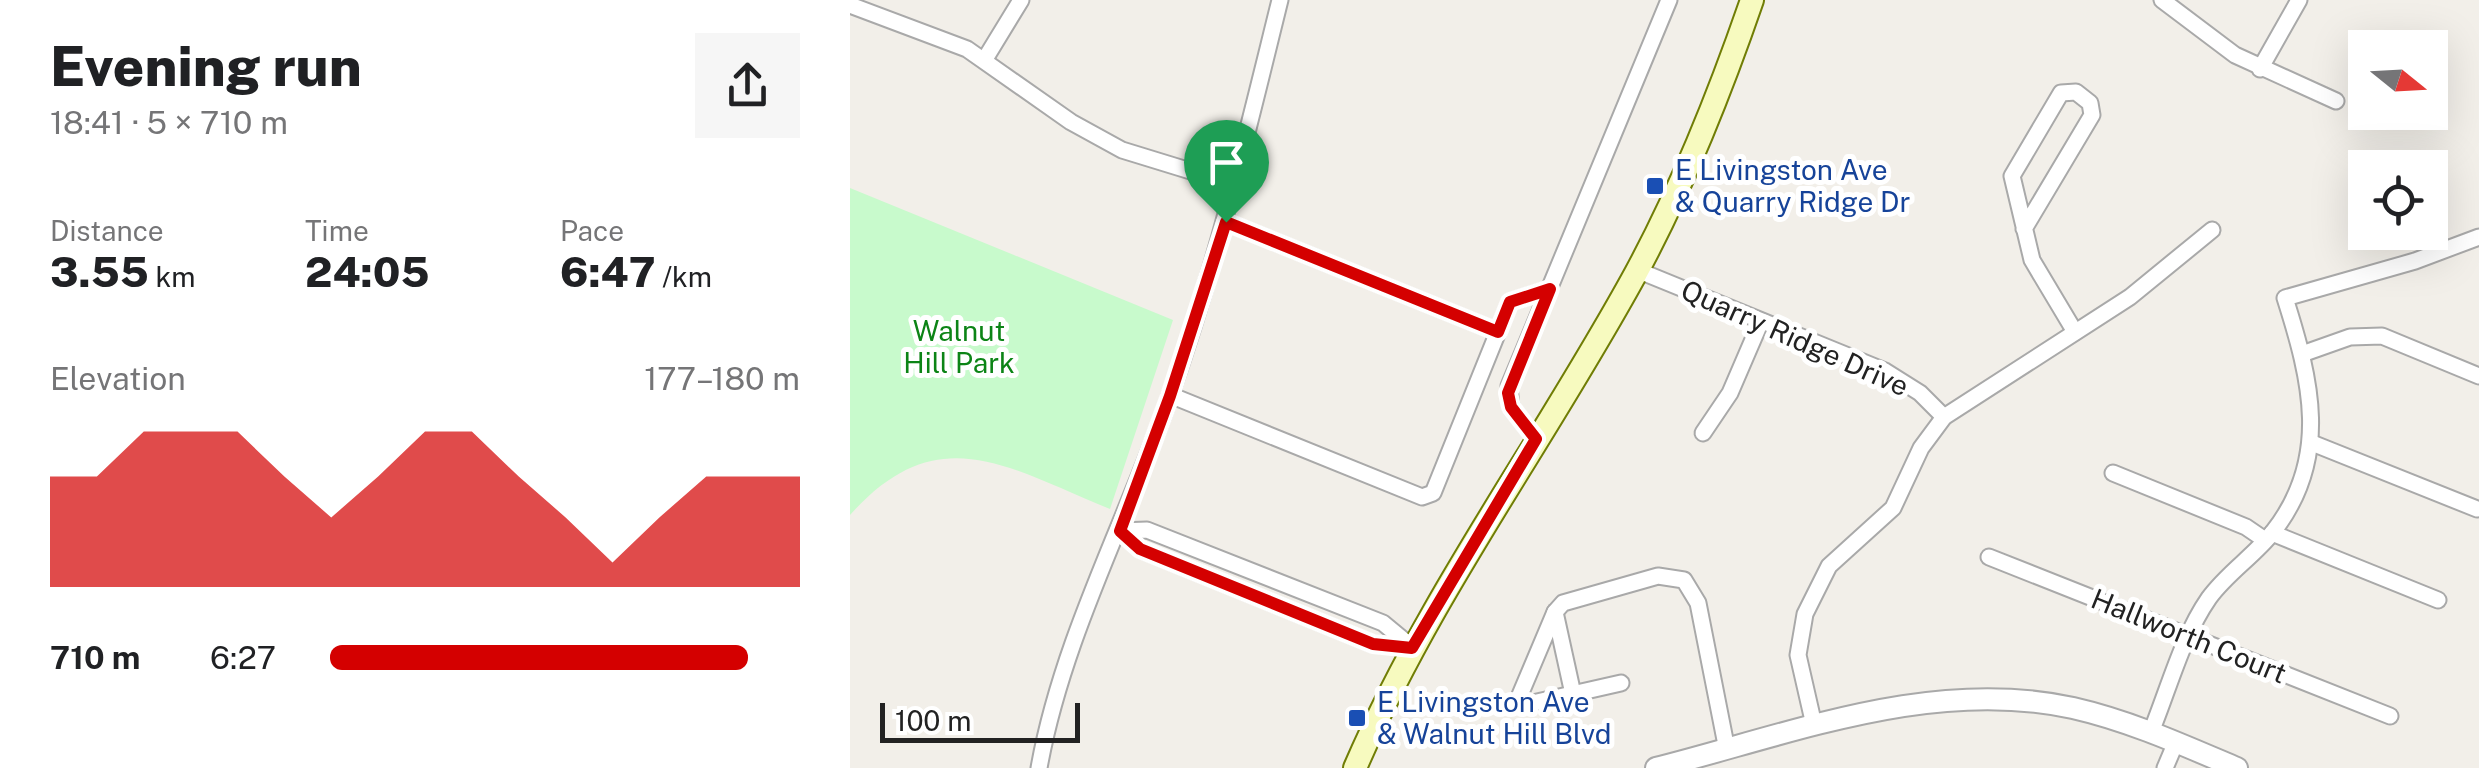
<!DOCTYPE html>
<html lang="en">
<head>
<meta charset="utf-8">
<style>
  :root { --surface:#fff; --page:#f6f6f6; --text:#202124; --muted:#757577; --accent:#d40000 }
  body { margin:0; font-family:"Public Sans",sans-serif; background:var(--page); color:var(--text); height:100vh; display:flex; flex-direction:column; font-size:38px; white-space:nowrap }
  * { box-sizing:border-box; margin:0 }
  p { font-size:32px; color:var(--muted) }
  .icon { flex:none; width:55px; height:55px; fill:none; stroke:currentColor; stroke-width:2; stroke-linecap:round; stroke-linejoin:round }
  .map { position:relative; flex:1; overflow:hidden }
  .drawer { display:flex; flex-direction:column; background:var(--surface); width:850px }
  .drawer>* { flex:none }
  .needle { width:65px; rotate:108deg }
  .controls { position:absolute; left:1498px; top:30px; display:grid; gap:20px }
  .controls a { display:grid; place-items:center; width:100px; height:100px; border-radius:0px; background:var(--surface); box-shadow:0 10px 40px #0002; font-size:50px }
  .scale { position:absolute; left:30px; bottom:25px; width:200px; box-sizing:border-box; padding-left:10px; border:5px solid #222; border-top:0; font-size:28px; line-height:35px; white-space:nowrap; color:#222; -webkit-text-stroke:8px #fff; paint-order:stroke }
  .pin { position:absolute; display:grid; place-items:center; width:85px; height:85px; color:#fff; margin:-102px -42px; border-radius:50% 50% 50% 0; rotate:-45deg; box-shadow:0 0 10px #0007 }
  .pin .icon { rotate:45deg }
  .round { display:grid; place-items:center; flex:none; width:105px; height:105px; border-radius:0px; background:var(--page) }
  .head { display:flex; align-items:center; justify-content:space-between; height:170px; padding:0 50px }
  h1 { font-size:55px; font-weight:800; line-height:75px }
  .metrics { display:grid; grid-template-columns:repeat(3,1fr); gap:15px; height:170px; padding:10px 50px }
  .metrics div { display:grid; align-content:center }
  .metrics b { font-size:42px; font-weight:800 }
  .metrics small { font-size:28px; font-weight:400 }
  .metrics p { font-size:28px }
  .chart { height:280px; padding:20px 50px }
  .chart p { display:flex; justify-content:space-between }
  .chart svg { width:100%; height:180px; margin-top:10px; fill:var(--accent); opacity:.7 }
  ul { padding:0 50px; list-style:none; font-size:32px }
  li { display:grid; grid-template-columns:160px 120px 1fr; align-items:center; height:75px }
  li i { height:25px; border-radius:12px; background:var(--accent) }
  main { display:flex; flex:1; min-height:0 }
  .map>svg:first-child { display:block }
  .park { fill:#c8facc }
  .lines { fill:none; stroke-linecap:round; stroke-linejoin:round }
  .minor-casing { stroke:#a9a9a9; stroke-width:19 }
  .tertiary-casing { stroke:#a9a9a9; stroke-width:24 }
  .secondary-casing { stroke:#707d05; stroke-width:26 }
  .minor { stroke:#fff; stroke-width:15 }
  .tertiary { stroke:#fff; stroke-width:20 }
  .secondary { stroke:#f7fabf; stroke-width:22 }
  .route-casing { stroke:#fff; stroke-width:20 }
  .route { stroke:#d40000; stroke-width:12 }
  .transit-dot { fill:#1a4fb4; stroke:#fff; stroke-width:4 }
  .labels { text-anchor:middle; stroke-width:10; stroke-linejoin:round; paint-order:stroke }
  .transit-label { font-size:28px; fill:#164399; stroke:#fff; text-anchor:start }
  .park-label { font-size:28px; fill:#0c8416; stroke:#fff }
  .street-label { font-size:28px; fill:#222; stroke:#fff }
</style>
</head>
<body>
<main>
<section class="drawer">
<div class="head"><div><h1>Evening run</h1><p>18:41 · 5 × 710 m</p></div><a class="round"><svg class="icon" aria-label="share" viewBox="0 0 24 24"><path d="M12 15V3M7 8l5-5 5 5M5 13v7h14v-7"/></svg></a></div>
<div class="metrics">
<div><p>Distance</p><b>3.55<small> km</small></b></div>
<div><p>Time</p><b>24:05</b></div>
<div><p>Pace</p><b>6:47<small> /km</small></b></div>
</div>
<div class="chart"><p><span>Elevation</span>177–180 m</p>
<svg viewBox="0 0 160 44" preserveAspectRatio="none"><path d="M0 44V17L10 17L20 6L30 6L40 6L50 17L60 27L70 17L80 6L90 6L100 17L110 27L120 38L130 27L140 17L150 17L160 17V44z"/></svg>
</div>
<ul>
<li><b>710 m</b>6:27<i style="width:89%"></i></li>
</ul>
</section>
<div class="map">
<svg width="1629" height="768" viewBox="0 0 1629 768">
  <rect width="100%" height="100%" fill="#f2efe9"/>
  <path class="park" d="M0 188 323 320 260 509C158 468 88 416 0 515Z"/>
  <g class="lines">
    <defs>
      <g id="minor">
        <polyline points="1312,0 1385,55 1486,101"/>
        <polyline points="0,5 117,49 221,122 272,150 386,185"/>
        <polyline points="135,59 171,0"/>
        <polyline points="1410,69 1449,0"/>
        <polyline points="376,222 648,332"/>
        <polyline points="1174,229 1242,115 1240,103 1226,92 1211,93 1162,176 1182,260 1225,332"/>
        <polyline points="787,270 1035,371 1070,393 1094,417"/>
        <polyline points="1452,354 1500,337 1532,336 1629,376"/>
        <polyline points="320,395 572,497 583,493 660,302 700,289"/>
        <polyline points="853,433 880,393 911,321"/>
        <polyline points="686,439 661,407 659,386 819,0"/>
        <polyline points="1462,443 1627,509"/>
        <polyline points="1263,473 1396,527 1415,540"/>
        <polyline points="270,531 297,530 533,623 562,647"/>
        <polyline points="270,531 290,549 523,644 562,647"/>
        <polyline points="1422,533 1588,600"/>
        <polyline points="1139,557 1540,716"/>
        <polyline points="705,612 723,694"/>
        <polyline points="771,683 674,705 670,695 705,612 713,603 808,576 834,580 848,603 877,750"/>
        <polyline points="964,725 948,655 955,614 979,566 1043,508 1071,448 1094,417 1280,297 1362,230"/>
        <path d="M1301 732C1319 688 1332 637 1359 598 1377 573 1404 556 1423 532 1481 458 1461 380 1435 298L1565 261 1629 237"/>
        <path d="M189 768C212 639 277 519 320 396 366 266 397 133 430 0"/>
        <polyline points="1315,768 1326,742"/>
      </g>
      <path id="tertiary" d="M806 768C941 734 1082 677 1223 708 1280 721 1333 745 1387 768"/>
      <path id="secondary" d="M505 768C581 592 695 440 786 273 833 186 870 93 902 0"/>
    </defs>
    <use href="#minor" class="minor-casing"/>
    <use href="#tertiary" class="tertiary-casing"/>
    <use href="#secondary" class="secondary-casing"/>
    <use href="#minor" class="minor"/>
    <use href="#tertiary" class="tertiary"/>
    <use href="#secondary" class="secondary"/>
  </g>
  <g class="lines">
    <defs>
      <polygon id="route" points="376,222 648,332 660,302 700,289 658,393 661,407 686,439 562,648 523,644 290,549 270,531 320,396"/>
    </defs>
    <use href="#route" class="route-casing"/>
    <use href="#route" class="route"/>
  </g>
  <g class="transit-dot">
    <rect x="795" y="176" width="20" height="20" rx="5"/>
    <rect x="497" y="708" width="20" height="20" rx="5"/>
  </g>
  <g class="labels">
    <g class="transit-label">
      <text x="825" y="180">E Livingston Ave<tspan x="825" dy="32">&amp; Quarry Ridge Dr</tspan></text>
      <text x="527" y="712">E Livingston Ave<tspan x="527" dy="32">&amp; Walnut Hill Blvd</tspan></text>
    </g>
    <g class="park-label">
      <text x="109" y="341">Walnut<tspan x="109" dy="32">Hill Park</tspan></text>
    </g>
    <g class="street-label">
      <text transform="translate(945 338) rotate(24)" y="10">Quarry Ridge Drive</text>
      <text transform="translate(1339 636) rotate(22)" y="10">Hallworth Court</text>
    </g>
  </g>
</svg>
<div class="controls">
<a><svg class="needle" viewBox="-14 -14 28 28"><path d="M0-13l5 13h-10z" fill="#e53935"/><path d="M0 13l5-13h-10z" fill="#757577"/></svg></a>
<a><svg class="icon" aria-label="locate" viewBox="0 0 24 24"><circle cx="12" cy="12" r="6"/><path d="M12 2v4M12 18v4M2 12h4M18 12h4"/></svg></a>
</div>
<div class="scale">100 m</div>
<div class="pin" style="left:376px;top:222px;background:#1e9e55"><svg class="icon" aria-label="arrive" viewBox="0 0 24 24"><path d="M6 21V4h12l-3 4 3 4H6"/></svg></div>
</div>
</main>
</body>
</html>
